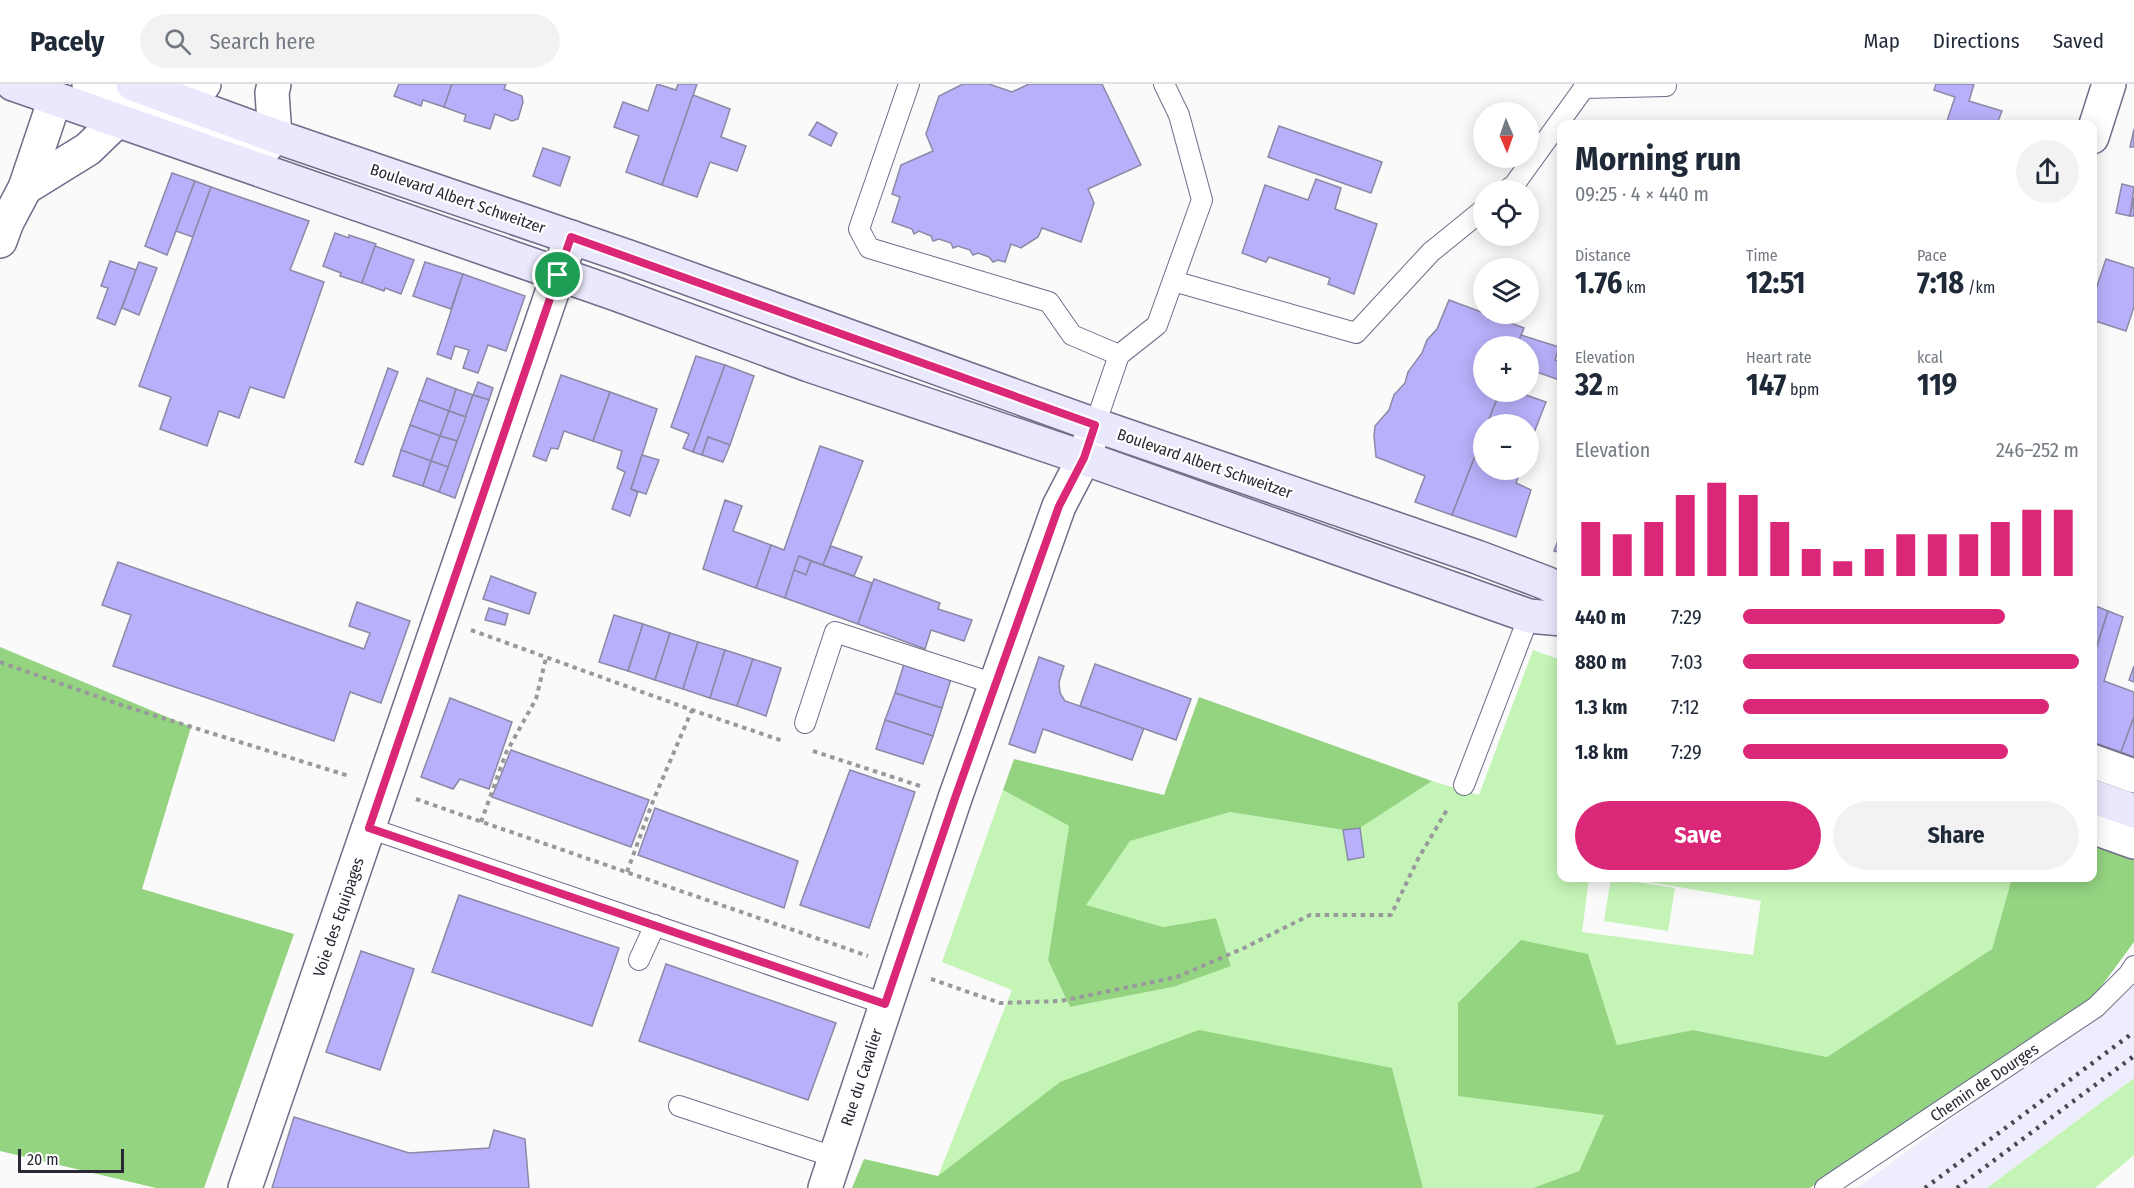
<!DOCTYPE html>
<html lang="en">
<head>
<meta charset="utf-8">
<style>
  :root { --surface:#fff; --page:#f2f2f3; --text:#1f2937; --muted:#747a83; --line:#e0e1e3; --accent:#db2777 }
  body { margin:0; font-family:"Fira Sans Condensed",sans-serif; background:var(--page); color:var(--text); height:100vh; display:flex; flex-direction:column; font-size:22px; white-space:nowrap }
  * { box-sizing:border-box; margin:0 }
  p { font-size:20px; color:var(--muted) }
  .icon { flex:none; width:33px; height:33px; fill:none; stroke:currentColor; stroke-width:2; stroke-linecap:round; stroke-linejoin:round }
  .map { position:relative; flex:1; overflow:hidden }
  .panel { position:absolute; left:1557px; top:36px; width:540px; height:762px; display:flex; flex-direction:column; background:var(--surface); border-radius:12px; box-shadow:0 3px 15px #0003 }
  .panel>* { flex:none }
  .needle { width:39px; rotate:178deg }
  .fabs { position:absolute; left:1473px; top:18px; display:grid; gap:12px }
  .fabs a { display:grid; place-items:center; width:66px; height:66px; border-radius:50%; background:var(--surface); box-shadow:0 3px 15px #0003; font-size:30px }
  .scale { position:absolute; left:18px; bottom:15px; width:106px; box-sizing:border-box; padding-left:6px; border:3px solid #292834; border-top:0; font-size:16px; line-height:21px; white-space:nowrap; color:#292834; -webkit-text-stroke:4px #fff; paint-order:stroke }
  .pin { position:absolute; display:grid; place-items:center; width:51px; height:51px; color:#fff; margin:-26px; border:3px solid #fff; border-radius:50%; box-shadow:0 2px 6px #0007 }
  .round { display:grid; place-items:center; flex:none; width:63px; height:63px; border-radius:32px; background:var(--page) }
  .summary { display:flex; align-items:center; justify-content:space-between; height:102px; padding:0 18px }
  h1 { font-size:33px; font-weight:700; line-height:45px }
  .metrics { display:grid; grid-template-columns:repeat(3,1fr); gap:9px; height:102px; padding:6px 18px }
  .metrics div { display:grid; align-content:center }
  .metrics b { font-size:30px; font-weight:700 }
  .metrics small { font-size:16px; font-weight:400 }
  .metrics p { font-size:16px }
  .chart { height:168px; padding:12px 18px }
  .chart p { display:flex; justify-content:space-between }
  .chart svg { width:100%; height:108px; margin-top:6px; stroke:var(--accent); stroke-width:6 }
  .cta { display:flex; gap:12px; margin-top:auto; padding:12px 18px }
  .cta a { flex:1; height:69px; border-radius:36px; background:var(--accent); color:#fff; font-size:24px; font-weight:700; line-height:69px; text-align:center }
  .cta a+a { background:var(--page); color:var(--text) }
  ul { padding:0 18px; list-style:none; font-size:20px }
  li { display:grid; grid-template-columns:96px 72px 1fr; align-items:center; height:45px }
  li i { height:15px; border-radius:8px; background:var(--accent) }
  header { display:flex; align-items:center; gap:36px; box-sizing:border-box; height:84px; padding:0 30px; background:var(--surface); border-bottom:2px solid var(--line) }
  header strong { font-size:28px }
  nav { display:flex; gap:33px; margin-inline-start:auto; font-size:21px }
  .search { width:420px; height:54px; background:var(--page); display:flex; align-items:center; gap:15px; box-sizing:border-box; padding:0 21px; border-radius:33px; color:var(--muted); font-size:22px }
  .map>svg:first-child { display:block }
  .built { fill:#eeedfd }
  .green { fill:#c4f5b6 }
  .forest { fill:#94d481 }
  .building { fill:#b8b0fa; stroke:#8b89a6; stroke-width:1.5 }
  .lines { fill:none; stroke-linecap:round; stroke-linejoin:round }
  .service-casing { stroke:#6f6d89; stroke-width:22 }
  .minor-casing { stroke:#6f6d89; stroke-width:36 }
  .tertiary-casing { stroke:#6f6d89; stroke-width:36 }
  .secondary-casing { stroke:#6f6d89; stroke-width:36 }
  .path { stroke:#98989d; stroke-width:4; stroke-dasharray:4.5 4.5; stroke-linecap:butt }
  .service { stroke:#fff; stroke-width:20 }
  .minor { stroke:#fff; stroke-width:33 }
  .tertiary { stroke:#fff; stroke-width:33 }
  .secondary { stroke:#eae8fc; stroke-width:33 }
  .rail { stroke:#494852; stroke-width:4.5; stroke-dasharray:3 6; stroke-linecap:butt }
  .route-casing { stroke:#fff; stroke-width:12 }
  .route { stroke:#db2777; stroke-width:8 }
  .labels { text-anchor:middle; stroke-width:4.5; stroke-linejoin:round; paint-order:stroke }
  .street-label { font-size:16px; fill:#292834; stroke:#fff }
</style>
</head>
<body>
<header>
<strong>Pacely</strong>
<div class="search"><svg class="icon" aria-label="search" viewBox="0 0 24 24"><circle cx="10" cy="10" r="6"/><path d="M15 15l6 6"/></svg>Search here</div>
<nav><a>Map</a><a>Directions</a><a>Saved</a></nav>
</header>
<div class="map">
<svg width="2134" height="1104" viewBox="0 0 2134 1104">
  <rect width="100%" height="100%" fill="#fafafa"/>
  <polygon class="built" points="2134,901 2134,994 1987,1104 1857,1104"/>
  <g class="green">
    <polygon points="1533,566 1561,576 1562,794 1589,794 1582,848 1753,871 1761,817 1626,794 2012,794 1992,865 1827,973 1693,946 1617,961 1588,870 1604,1031 1579,1087 1533,1104 1423,1104 1392,984 938,1092 1012,906 942,878 1003,706 1069,742 1048,876 1070,923 1173,903 1231,881 1216,834 1163,843 1085,821 1129,757 1230,728 1343,746 1348,775 1363,773 1360,744 1432,697 1479,711"/>
    <polygon points="1611,794 1675,804 1668,847 1604,837"/>
    <polygon points="2134,994 2134,1071 2095,1104 1987,1104"/>
  </g>
  <g class="forest">
    <polygon points="0,563 191,643 142,805 294,850 204,1104 156,1104 0,1067"/>
    <polygon points="1199,613 1432,697 1360,744 1343,746 1230,728 1130,757 1086,821 1163,843 1216,834 1231,882 1173,903 1070,923 1048,876 1069,742 1003,706 1014,675 1164,711"/>
    <polygon points="2093,760 2134,775 2134,858 2092,915 1810,1104 1533,1104 1579,1087 1604,1031 1458,1012 1458,919 1521,856 1588,870 1617,961 1693,946 1827,973 1992,865 2012,794 2092,794"/>
    <polygon points="1199,946 1392,984 1423,1104 852,1104 864,1075 938,1092 1060,998"/>
  </g>
  <g class="building">
    <polygon points="399,0 452,0 444,23 423,16 421,22 394,12"/>
    <polygon points="452,0 506,0 504,5 522,12 523,18 518,35 512,37 495,30 490,45 464,37 466,31 444,23"/>
    <polygon points="657,0 676,6 678,0 697,0 662,101 626,88 639,52 614,43 623,18 648,27"/>
    <polygon points="963,0 989,0 1012,8 1029,0 1102,0 1141,81 1088,105 1094,119 1081,158 1042,144 1038,153 1021,164 1011,160 1005,178 998,176 993,178 989,173 978,169 973,171 970,166 958,162 953,164 951,159 939,155 933,157 931,152 919,147 914,150 912,145 892,138 900,113 892,110 901,81 933,67 926,50 939,12"/>
    <polygon points="1936,0 1974,0 1969,17 2002,27 1997,40 1946,40 1955,13 1934,6"/>
    <polygon points="693,11 730,25 721,53 746,62 737,87 710,78 697,113 662,101"/>
    <polygon points="817,38 837,49 831,62 809,51"/>
    <polygon points="1279,42 1382,78 1371,109 1268,73"/>
    <polygon points="2134,45 2134,63 2130,63"/>
    <polygon points="543,64 570,73 560,102 533,92"/>
    <polygon points="172,89 195,97 167,171 145,162"/>
    <polygon points="1316,95 1341,104 1335,125 1377,140 1354,210 1328,200 1330,194 1269,173 1266,178 1242,169 1265,101 1308,116"/>
    <polygon points="195,97 211,103 193,153 176,147"/>
    <polygon points="2122,100 2134,103 2130,132 2116,129"/>
    <polygon points="211,103 309,137 290,186 324,198 284,314 250,303 239,334 219,327 207,362 160,345 171,313 139,302"/>
    <polygon points="2134,113 2134,132 2130,132"/>
    <polygon points="335,149 349,154 349,151 376,160 362,199 340,192 341,189 323,182"/>
    <polygon points="375,162 414,176 401,210 385,204 384,207 362,199"/>
    <polygon points="2106,175 2134,184 2134,223 2126,247 2092,236 2092,217"/>
    <polygon points="110,177 136,186 115,241 97,234 108,204 101,202"/>
    <polygon points="139,178 157,184 139,231 122,224"/>
    <polygon points="425,178 463,190 451,225 413,212"/>
    <polygon points="463,190 525,212 506,267 488,261 478,289 463,284 469,266 455,262 451,275 437,270"/>
    <polygon points="1449,216 1524,244 1517,262 1484,262 1484,308 1500,308 1487,340 1484,340 1484,349 1452,431 1415,418 1425,392 1376,373 1374,352 1375,342 1389,326 1394,311 1405,299 1408,288 1422,269 1427,256 1437,245"/>
    <polygon points="1521,251 1559,263 1555,276 1562,278 1562,297 1528,285 1528,262 1517,262"/>
    <polygon points="696,272 725,281 693,368 683,364 689,350 671,343"/>
    <polygon points="725,281 754,292 730,361 708,353 702,371 693,368"/>
    <polygon points="388,284 398,288 363,381 355,378"/>
    <polygon points="561,291 610,308 593,357 564,347 558,365 551,364 546,377 533,372"/>
    <polygon points="427,294 456,305 449,327 419,316"/>
    <polygon points="478,298 493,304 489,316 473,311"/>
    <polygon points="456,305 473,311 466,333 449,327"/>
    <polygon points="610,308 657,325 631,405 638,408 630,432 612,425 625,388 617,384 622,367 593,357"/>
    <polygon points="1500,308 1523,308 1523,310 1546,318 1528,364 1528,340 1487,340"/>
    <polygon points="473,311 489,316 455,414 439,408"/>
    <polygon points="419,316 449,327 440,352 410,341"/>
    <polygon points="449,327 466,333 457,357 440,352"/>
    <polygon points="410,341 440,352 431,377 401,366"/>
    <polygon points="1484,349 1484,386 1521,386 1516,399 1531,406 1516,453 1452,431"/>
    <polygon points="440,352 457,357 448,383 431,377"/>
    <polygon points="708,353 730,361 723,378 702,371"/>
    <polygon points="820,362 863,377 823,481 799,472 785,514 756,504 771,461 784,466"/>
    <polygon points="401,366 431,377 423,402 393,392"/>
    <polygon points="642,371 659,376 646,410 631,405"/>
    <polygon points="431,377 448,383 439,408 423,402"/>
    <polygon points="725,416 742,422 733,447 771,461 756,504 703,485"/>
    <polygon points="1562,446 1562,469 1554,467"/>
    <polygon points="831,462 862,473 854,492 823,481"/>
    <polygon points="799,472 811,477 806,491 794,486"/>
    <polygon points="811,477 872,499 858,540 785,514 794,486 806,491"/>
    <polygon points="118,478 364,565 370,549 349,542 357,518 410,537 381,619 350,608 334,657 113,582 131,531 102,521"/>
    <polygon points="491,492 536,509 529,530 483,515"/>
    <polygon points="874,495 940,519 938,525 972,536 964,557 931,546 925,565 858,540"/>
    <polygon points="2093,521 2108,527 2092,578 2092,522"/>
    <polygon points="489,524 508,530 505,541 485,536"/>
    <polygon points="2108,527 2123,533 2104,597 2134,608 2134,633 2121,668 2092,658 2092,578"/>
    <polygon points="614,531 643,540 628,587 599,578"/>
    <polygon points="643,540 670,549 655,596 628,587"/>
    <polygon points="670,549 698,558 683,605 655,596"/>
    <polygon points="698,558 725,566 710,614 683,605"/>
    <polygon points="725,566 753,575 737,622 710,614"/>
    <polygon points="1039,573 1064,582 1059,598 1060,609 1065,617 1144,644 1132,676 1043,645 1035,669 1009,660"/>
    <polygon points="753,575 781,584 766,632 737,622"/>
    <polygon points="904,580 951,595 942,624 895,609"/>
    <polygon points="1095,580 1191,615 1176,656 1080,622"/>
    <polygon points="2134,582 2134,598 2129,596"/>
    <polygon points="895,609 942,624 933,652 885,636"/>
    <polygon points="450,614 512,638 489,705 460,695 453,705 421,693"/>
    <polygon points="2134,633 2134,673 2121,668"/>
    <polygon points="885,636 933,652 923,680 876,665"/>
    <polygon points="511,666 649,716 631,763 492,713"/>
    <polygon points="850,686 915,708 869,844 800,821"/>
    <polygon points="655,724 798,777 784,824 638,771"/>
    <polygon points="1360,744 1364,773 1348,776 1343,746"/>
    <polygon points="459,811 619,864 592,942 432,888"/>
    <polygon points="361,867 414,885 380,986 326,968"/>
    <polygon points="666,880 836,939 808,1016 639,957"/>
    <polygon points="294,1033 409,1069 489,1064 494,1046 525,1055 529,1104 272,1104"/>
  </g>
  <g class="lines">
    <defs>
      <g id="service">
        <polyline points="909,0 859,145 869,164 1049,218 1072,251 1119,271"/>
        <polyline points="1507,106 1514,101 1584,4 1666,2"/>
        <polyline points="1173,197 1356,249 1431,168 1484,125"/>
        <polyline points="1095,341 1119,271 1157,241 1202,116 1179,31 1164,0"/>
        <polyline points="805,639 835,548 995,600"/>
        <polyline points="1464,701 1529,532"/>
        <polyline points="369,744 885,920"/>
        <polyline points="639,876 655,841"/>
        <polyline points="679,1022 834,1073"/>
        <polyline points="1825,1104 2096,923 2129,890 2134,882"/>
      </g>
      <g id="minor">
        <polyline points="2092,53 2109,0"/>
        <polyline points="25,104 88,65 117,37"/>
        <polyline points="0,157 7,138 25,104 55,15"/>
        <polyline points="2092,677 2134,692"/>
        <polyline points="2092,743 2134,758"/>
        <polyline points="245,1104 571,153"/>
        <polyline points="825,1104 955,714 1059,422 1084,374 1095,341"/>
      </g>
      <g id="tertiary">
        <polyline points="89,0 172,29 187,19 204,0"/>
        <polyline points="117,37 134,22 262,67"/>
        <polyline points="262,67 275,52 272,9 274,0"/>
      </g>
      <g id="secondary">
        <polyline points="13,0 616,210 809,281 1084,374 1529,532 1562,535"/>
        <polyline points="133,0 275,52 629,173 1095,341 1477,473 1546,499 1562,508"/>
        <polyline points="2092,712 2134,727"/>
      </g>
    </defs>
    <use href="#service" class="service-casing"/>
    <use href="#minor" class="minor-casing"/>
    <use href="#tertiary" class="tertiary-casing"/>
    <use href="#secondary" class="secondary-casing"/>
    <g class="path">
      <polyline points="471,546 692,626 783,657"/>
      <polyline points="0,578 121,621 349,692"/>
      <polyline points="813,667 923,703"/>
      <polyline points="416,715 868,872"/>
      <polyline points="481,738 506,669 536,615 546,574"/>
      <polyline points="627,788 653,717 692,626"/>
      <polyline points="931,895 1000,919 1061,917 1177,893 1244,864 1310,831 1391,831 1418,775 1448,724"/>
    </g>
    <use href="#service" class="service"/>
    <use href="#minor" class="minor"/>
    <use href="#tertiary" class="tertiary"/>
    <use href="#secondary" class="secondary"/>
    <g class="rail">
      <polyline points="1925,1104 2134,948"/>
      <polyline points="1957,1104 2134,972"/>
    </g>
  </g>
  <g class="lines">
    <defs>
      <polygon id="route" points="571,153 1095,341 1084,374 1059,422 955,714 885,920 369,744"/>
    </defs>
    <use href="#route" class="route-casing"/>
    <use href="#route" class="route"/>
  </g>
  <g class="labels">
    <g class="street-label">
      <text transform="translate(458 114) rotate(19)" y="6">Boulevard Albert Schweitzer</text>
      <text transform="translate(1205 379) rotate(19)" y="6">Boulevard Albert Schweitzer</text>
      <text transform="translate(338 833) rotate(-71)" y="6">Voie des Equipages</text>
      <text transform="translate(861 993) rotate(-72)" y="6">Rue du Cavalier</text>
      <text transform="translate(1984 998) rotate(-34)" y="6">Chemin de Dourges</text>
    </g>
  </g>
</svg>
<div class="fabs">
<a><svg class="needle" viewBox="-14 -14 28 28"><path d="M0-13l5 13h-10z" fill="#e53935"/><path d="M0 13l5-13h-10z" fill="#747a83"/></svg></a>
<a><svg class="icon" aria-label="locate" viewBox="0 0 24 24"><circle cx="12" cy="12" r="6"/><path d="M12 2v4M12 18v4M2 12h4M18 12h4"/></svg></a>
<a><svg class="icon" aria-label="layers" viewBox="0 0 24 24"><path d="M12 4l9 5-9 5-9-5zM3 14l9 5 9-5"/></svg></a>
<a>+</a>
<a>−</a>
</div>
<div class="scale">20 m</div>
<div class="pin" style="left:558px;top:191px;background:#1e9e55"><svg class="icon" aria-label="arrive" viewBox="0 0 24 24"><path d="M6 21V4h12l-3 4 3 4H6"/></svg></div>
<section class="panel">
<div class="summary"><div><h1>Morning run</h1><p>09:25 · 4 × 440 m</p></div><a class="round"><svg class="icon" aria-label="share" viewBox="0 0 24 24"><path d="M12 15V3M7 8l5-5 5 5M5 13v7h14v-7"/></svg></a></div>
<div class="metrics">
<div><p>Distance</p><b>1.76<small> km</small></b></div>
<div><p>Time</p><b>12:51</b></div>
<div><p>Pace</p><b>7:18<small> /km</small></b></div>
</div>
<div class="metrics">
<div><p>Elevation</p><b>32<small> m</small></b></div>
<div><p>Heart rate</p><b>147<small> bpm</small></b></div>
<div><p>kcal</p><b>119</b></div>
</div>
<div class="chart"><p><span>Elevation</span>246–252 m</p>
<svg viewBox="0 0 160 44" preserveAspectRatio="none"><path d="M5 44V22M15 44V27M25 44V22M35 44V11M45 44V6M55 44V11M65 44V22M75 44V33M85 44V38M95 44V33M105 44V27M115 44V27M125 44V27M135 44V22M145 44V17M155 44V17"/></svg>
</div>
<ul>
<li><b>440 m</b>7:29<i style="width:78%"></i></li>
<li><b>880 m</b>7:03<i style="width:100%"></i></li>
<li><b>1.3 km</b>7:12<i style="width:91%"></i></li>
<li><b>1.8 km</b>7:29<i style="width:79%"></i></li>
</ul>
<div class="cta"><a>Save</a><a>Share</a></div>
</section>
</div>
</body>
</html>
